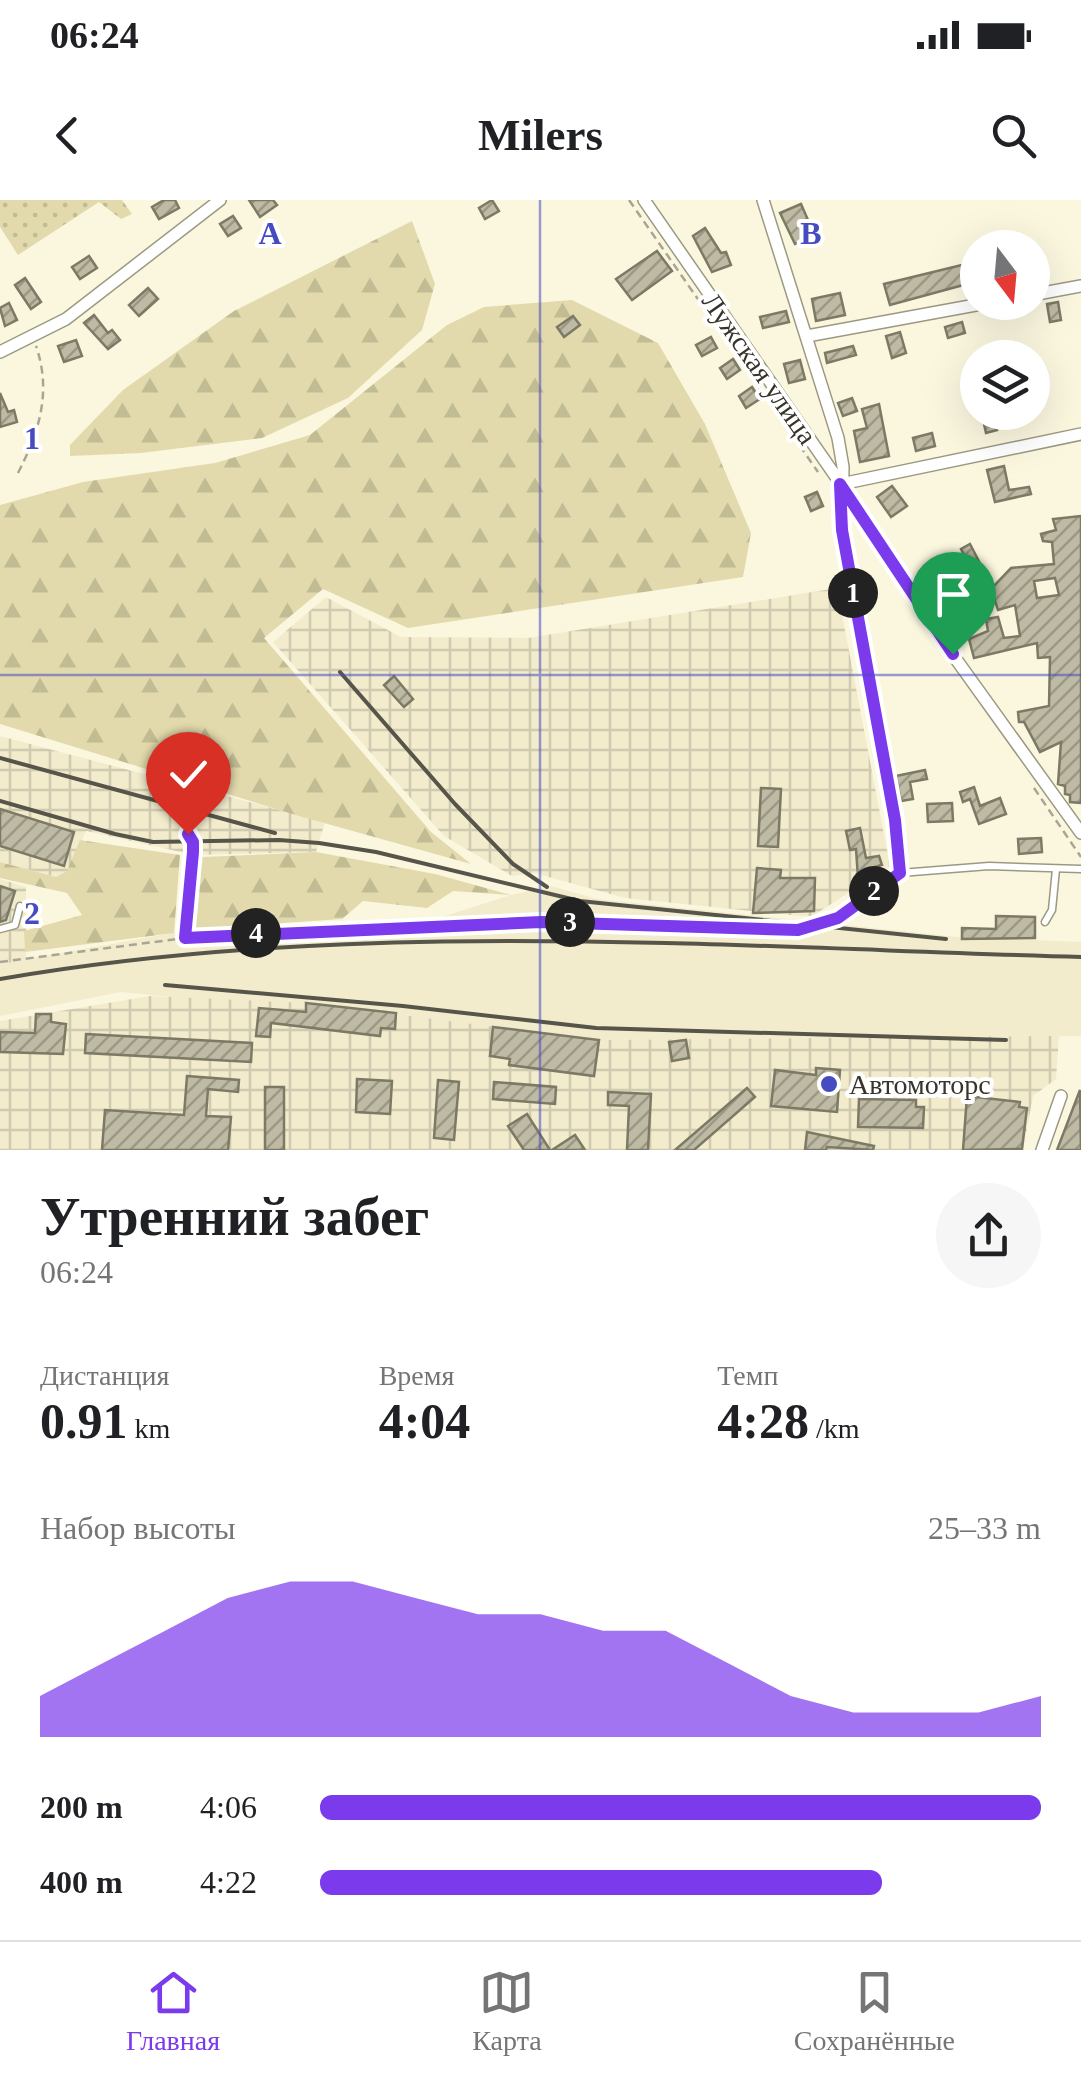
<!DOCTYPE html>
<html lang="ru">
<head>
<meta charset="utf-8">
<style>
  :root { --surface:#fff; --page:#f6f6f6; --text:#202124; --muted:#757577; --line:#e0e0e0; --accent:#7c3aed }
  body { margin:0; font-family:"Times New Roman",serif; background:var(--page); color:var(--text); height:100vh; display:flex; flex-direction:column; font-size:38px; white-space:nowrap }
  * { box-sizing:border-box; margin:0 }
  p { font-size:32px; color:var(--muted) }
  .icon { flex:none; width:55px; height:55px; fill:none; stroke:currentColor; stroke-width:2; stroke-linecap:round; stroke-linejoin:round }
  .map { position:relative; height:950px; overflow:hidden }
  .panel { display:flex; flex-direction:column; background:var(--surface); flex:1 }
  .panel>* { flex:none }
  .needle { width:65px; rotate:164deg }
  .controls { position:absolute; left:960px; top:30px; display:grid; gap:20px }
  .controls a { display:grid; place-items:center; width:90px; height:90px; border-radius:50%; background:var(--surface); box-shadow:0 10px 40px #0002; font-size:50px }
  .pin { position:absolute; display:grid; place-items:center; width:85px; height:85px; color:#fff; margin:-102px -42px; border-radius:50% 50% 50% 0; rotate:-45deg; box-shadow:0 0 10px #0007 }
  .pin .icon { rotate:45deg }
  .km { position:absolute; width:50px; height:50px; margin:-25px; border-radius:50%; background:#222; color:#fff; font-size:28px; line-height:50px; text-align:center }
  .round { display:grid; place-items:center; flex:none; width:105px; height:105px; border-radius:52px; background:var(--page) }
  .head { display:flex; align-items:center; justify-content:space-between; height:170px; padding:0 40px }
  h1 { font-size:55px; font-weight:700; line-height:75px }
  .metrics { display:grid; grid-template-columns:repeat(3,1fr); gap:15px; height:170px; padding:10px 40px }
  .metrics div { display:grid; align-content:center }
  .metrics b { font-size:50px; font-weight:700 }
  .metrics small { font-size:28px; font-weight:400 }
  .metrics p { font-size:28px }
  .chart { height:280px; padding:20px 40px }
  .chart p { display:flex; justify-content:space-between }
  .chart svg { width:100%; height:180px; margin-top:10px; fill:var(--accent); opacity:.7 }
  ul { padding:0 40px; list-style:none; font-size:32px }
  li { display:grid; grid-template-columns:160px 120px 1fr; align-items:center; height:75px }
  li i { height:25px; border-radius:12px; background:var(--accent) }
  .status { display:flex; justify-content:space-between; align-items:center; height:70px; padding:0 50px; background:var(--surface); direction:ltr }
  .status svg { height:28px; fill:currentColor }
  header { display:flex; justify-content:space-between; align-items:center; height:130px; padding:0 40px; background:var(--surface); font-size:45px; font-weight:700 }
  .menu { display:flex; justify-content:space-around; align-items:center; height:140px; border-top:2px solid var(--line); background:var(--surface); font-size:28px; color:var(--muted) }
  .menu a { display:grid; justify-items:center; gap:5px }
  .menu .active { color:var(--accent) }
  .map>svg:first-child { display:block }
  .built { fill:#f2eccd }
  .industrial { fill:url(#industrial-grid) }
  .forest { fill:url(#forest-firs) }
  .garden { fill:url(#garden-dots) }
  .building { fill:url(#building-hatch); stroke:#7c7964; stroke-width:2.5; fill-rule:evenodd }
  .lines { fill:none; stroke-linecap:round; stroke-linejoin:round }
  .service-casing { stroke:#9c9983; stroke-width:9 }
  .minor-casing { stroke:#9c9983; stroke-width:14 }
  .path { stroke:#a9a594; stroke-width:2.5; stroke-dasharray:8 5; stroke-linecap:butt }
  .service { stroke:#fff; stroke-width:6 }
  .minor { stroke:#fff; stroke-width:11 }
  .rail { stroke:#575549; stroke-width:4 }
  .route-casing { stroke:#fff; stroke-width:20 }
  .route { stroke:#7c3aed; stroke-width:12 }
  .grid { fill:none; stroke:#474bc0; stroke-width:2.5; stroke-opacity:0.55 }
  .poi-dot { fill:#474bc0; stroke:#fff; stroke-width:4 }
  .labels { text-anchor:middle; stroke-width:8; stroke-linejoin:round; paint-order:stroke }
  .street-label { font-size:28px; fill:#36342b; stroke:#fff }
  .poi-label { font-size:28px; fill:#36342b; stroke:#fff; text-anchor:start }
  .grid-label { font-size:32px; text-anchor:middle; font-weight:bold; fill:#474bc0; stroke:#fff; stroke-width:8; stroke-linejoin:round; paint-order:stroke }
</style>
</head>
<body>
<div class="status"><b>06:24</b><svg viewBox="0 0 49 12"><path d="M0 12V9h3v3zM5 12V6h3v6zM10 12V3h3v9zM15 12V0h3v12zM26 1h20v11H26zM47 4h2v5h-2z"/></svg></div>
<header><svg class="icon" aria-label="back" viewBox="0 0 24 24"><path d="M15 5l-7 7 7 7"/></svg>Milers<svg class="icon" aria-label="search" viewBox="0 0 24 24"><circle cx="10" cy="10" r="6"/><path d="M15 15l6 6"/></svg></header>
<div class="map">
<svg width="1081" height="950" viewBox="0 0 1081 950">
  <defs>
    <pattern id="industrial-grid" width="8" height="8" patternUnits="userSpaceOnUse" patternTransform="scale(2.5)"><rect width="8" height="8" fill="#f2eccd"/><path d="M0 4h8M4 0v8" fill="none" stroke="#d0cbb0"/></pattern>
    <pattern id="forest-firs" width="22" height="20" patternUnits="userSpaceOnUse" patternTransform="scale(2.5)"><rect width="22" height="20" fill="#e2daac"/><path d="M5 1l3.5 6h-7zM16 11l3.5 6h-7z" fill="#c2bc94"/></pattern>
    <pattern id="garden-dots" width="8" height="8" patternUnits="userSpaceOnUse" patternTransform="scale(2.5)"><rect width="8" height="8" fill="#e2daac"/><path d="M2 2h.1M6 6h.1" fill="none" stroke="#c2bc94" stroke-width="1.8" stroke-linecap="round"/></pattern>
    <pattern id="building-hatch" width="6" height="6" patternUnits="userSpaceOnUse" patternTransform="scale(2.5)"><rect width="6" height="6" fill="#bebaa4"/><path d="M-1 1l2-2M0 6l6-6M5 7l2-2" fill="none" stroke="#9b9886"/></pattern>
  </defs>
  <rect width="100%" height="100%" fill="#fbf7df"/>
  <polygon class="built" points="551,686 597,699 958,737 1081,742 1081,836 599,840 121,792 0,816 0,764 195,729 442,717 511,695"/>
  <g class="industrial">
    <polygon points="837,388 890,666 811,717 625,698 534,673 512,676 444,636 273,442 326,397 401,437 528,438"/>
    <polygon points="0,536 325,622 316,652 194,655 86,631 67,672 56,677 0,662"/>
    <polygon points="0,679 26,687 26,760 0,764"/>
    <polygon points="150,796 306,803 599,840 1059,836 1056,879 1033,896 1023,950 0,950 0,821"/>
  </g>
  <g class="forest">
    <polygon points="412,21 435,84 422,130 348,198 262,238 141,253 70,256 70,245 123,190 234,111"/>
    <polygon points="572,100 658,143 705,224 751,333 743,377 408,428 323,389 264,438 431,632 471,664 299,616 0,524 0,305 83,282 215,263 310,235 447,125 484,107"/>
    <polygon points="80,640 180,655 174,733 25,752 24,731 82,715 67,693 0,678 0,662 56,677 67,671"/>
    <polygon points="316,652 435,674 511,695 453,691 427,708 363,701 342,719 195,729 202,657"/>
  </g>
  <polygon class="garden" points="0,0 122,0 132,14 121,19 99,2 18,55 0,27"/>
  <g class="building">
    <polygon points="164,0 175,0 179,8 159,19 152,7"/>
    <polygon points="249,0 273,0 277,5 260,17"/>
    <polygon points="492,0 499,11 485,19 479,8"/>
    <polygon points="801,4 815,36 795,44 780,13"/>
    <polygon points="233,16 241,28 228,36 220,24"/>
    <polygon points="705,28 721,53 726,52 731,65 712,72 693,36"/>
    <polygon points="657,51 672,71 632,100 616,79"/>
    <polygon points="89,56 97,68 80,79 72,67"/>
    <polygon points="974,62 978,81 890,105 884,84"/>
    <polygon points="25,78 41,102 31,109 15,85"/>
    <polygon points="148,88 158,99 139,116 129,105"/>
    <polygon points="840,93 845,115 816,121 812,99"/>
    <polygon points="1058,102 1061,120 1050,122 1047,104"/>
    <polygon points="9,103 17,120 5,126 0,108"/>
    <polygon points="786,111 789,122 763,128 760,117"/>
    <polygon points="94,115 108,133 112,130 120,140 108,149 84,123"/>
    <polygon points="573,116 580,125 564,137 557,127"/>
    <polygon points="962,122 965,133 948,138 945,127"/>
    <polygon points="900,132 906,153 892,158 886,136"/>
    <polygon points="711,137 717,148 702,156 696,145"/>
    <polygon points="76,140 82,156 64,162 58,146"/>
    <polygon points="853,146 856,155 827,163 825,153"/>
    <polygon points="733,159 740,170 727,179 720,168"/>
    <polygon points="800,160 805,179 789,183 784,164"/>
    <polygon points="752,187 760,199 746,208 739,196"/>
    <polygon points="0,193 8,212 14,210 17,222 0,227"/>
    <polygon points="852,198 857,211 843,216 838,203"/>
    <polygon points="879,204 889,256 860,262 854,231 867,228 862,209"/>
    <polygon points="993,213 997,230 986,233 982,215"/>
    <polygon points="932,233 935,246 916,251 913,238"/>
    <polygon points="1004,266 1009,290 1029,287 1031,294 995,302 987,270"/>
    <polygon points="892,286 907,306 891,317 877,297"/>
    <polygon points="817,292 823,306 811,311 805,297"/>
    <path d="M1081 316V603L1070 602V595L1065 594V586L1058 584 1061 542 1040 552 1024 522H1019L1018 512 1049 506 1050 457 1038 458 1037 443 974 458 969 439 988 431 986 419 998 417 1004 438 1020 436 1015 405 998 410 991 389 1011 368 1054 364 1052 342 1043 341 1041 334 1056 330 1053 319ZM1055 378 1059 395 1037 398 1034 381Z"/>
    <polygon points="970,344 986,375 977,380 961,349"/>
    <polygon points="945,366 962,389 948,399 932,376"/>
    <polygon points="394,476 413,499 404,507 384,485"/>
    <polygon points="925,570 927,579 910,582 913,599 901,601 896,576"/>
    <polygon points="974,587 980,606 1000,598 1006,614 979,624 970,599 963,602 960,592"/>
    <polygon points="761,588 781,589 778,647 758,646"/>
    <polygon points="952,603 953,621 928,622 927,604"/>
    <polygon points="0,609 74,632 64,666 0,646"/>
    <polygon points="860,628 866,658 879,656 882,665 875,667 876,675 858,678 856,649 850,650 846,631"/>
    <polygon points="1041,638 1042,652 1019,654 1018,639"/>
    <polygon points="757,668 781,670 780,678 815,678 814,711 753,713"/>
    <polygon points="0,686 15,691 6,720 0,722"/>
    <polygon points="996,716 1035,717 1035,738 962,739 962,728 996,729"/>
    <polygon points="306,803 396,813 395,829 381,828 380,836 271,823 270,837 256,836 259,808 306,812"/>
    <polygon points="36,814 51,814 51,822 66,824 63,854 0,852 0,832 35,833"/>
    <polygon points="493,827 599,840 594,876 509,865 510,859 490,856"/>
    <polygon points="86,834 252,843 251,862 85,853"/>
    <polygon points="686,840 689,858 672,861 669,842"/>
    <polygon points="816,868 840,870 837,912 771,906 775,870 816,875"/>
    <polygon points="187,876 239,880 238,892 208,889 206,916 231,917 228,950 102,950 105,910 184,915"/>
    <polygon points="357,879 392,881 390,914 356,912"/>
    <polygon points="438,880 459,882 454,940 434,938"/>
    <polygon points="494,882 556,887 555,904 493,899"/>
    <rect x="265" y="887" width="19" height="63"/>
    <polygon points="747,888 755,897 694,950 675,950"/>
    <polygon points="1080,890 1081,950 1057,950"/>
    <polygon points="608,892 651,894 648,950 627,950 629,906 608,905"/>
    <polygon points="967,896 1020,902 1019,907 1027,908 1022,949 963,950"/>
    <polygon points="859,899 916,900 916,907 924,907 923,928 858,927"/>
    <polygon points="527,914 550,950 524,950 508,926"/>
    <polygon points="807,932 874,946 873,950 827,947 826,950 805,950"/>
    <polygon points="575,935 585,950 552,950"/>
  </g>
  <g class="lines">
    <defs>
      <g id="service">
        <polyline points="837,718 900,673 989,666 1081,669"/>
        <polyline points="1045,722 1052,710 1056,669"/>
        <polyline points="0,729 15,725 20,706"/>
      </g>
      <g id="minor">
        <polyline points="644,0 841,284 953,455 1081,633"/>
        <polyline points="763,0 838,238 843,267 842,330 895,620 900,673"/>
        <polyline points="1032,95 1081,86"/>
        <polyline points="807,136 992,102"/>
        <polyline points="0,152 66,119 220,0"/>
        <polyline points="841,284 1081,234"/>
        <polyline points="1042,950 1061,896"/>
      </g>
    </defs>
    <use href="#service" class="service-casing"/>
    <use href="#minor" class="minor-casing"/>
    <g class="path">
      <polyline points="629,0 818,272"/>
      <path d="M18 273C39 232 52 192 36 146"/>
      <polyline points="1034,588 1081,657"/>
      <polyline points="185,736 193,652 193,642 188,634"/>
      <polyline points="0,762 185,738 455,724 541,721 799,730 831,719"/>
    </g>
    <use href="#service" class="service"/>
    <use href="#minor" class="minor"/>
    <g class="rail">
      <polyline points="340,472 455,604 513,664 547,687"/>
      <polyline points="0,558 275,633"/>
      <polyline points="0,601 115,634 153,642 279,640 319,643 376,652 580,701 946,739"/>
      <path d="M0 779C357 717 721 747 1081 757"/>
      <polyline points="165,785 403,806 596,828 1006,840"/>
    </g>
  </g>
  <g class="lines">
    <defs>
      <polyline id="route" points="188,634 193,642 193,652 185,738 541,722 798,730 838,718 900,673 895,620 842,330 840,284 953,454"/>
    </defs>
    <use href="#route" class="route-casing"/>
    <use href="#route" class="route"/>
  </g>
  <path class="grid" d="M540 0V950M0 475H1081"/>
  <circle class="poi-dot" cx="829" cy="884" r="10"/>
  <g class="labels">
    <g class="street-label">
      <text transform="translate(760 168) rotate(55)" y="10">Лужская улица</text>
    </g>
    <g class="poi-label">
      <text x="849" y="894">Автомоторс</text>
    </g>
  </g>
  <g class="grid-label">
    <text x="270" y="44">A</text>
    <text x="811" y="44">B</text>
    <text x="32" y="249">1</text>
    <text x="32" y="724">2</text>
  </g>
</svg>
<div class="controls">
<a><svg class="needle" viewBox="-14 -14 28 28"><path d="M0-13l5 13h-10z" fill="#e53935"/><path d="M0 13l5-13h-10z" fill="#757577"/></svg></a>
<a><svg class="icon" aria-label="layers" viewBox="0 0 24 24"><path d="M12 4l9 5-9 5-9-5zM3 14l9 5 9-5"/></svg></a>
</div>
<div class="pin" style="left:953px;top:454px;background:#1e9e55"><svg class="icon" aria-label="arrive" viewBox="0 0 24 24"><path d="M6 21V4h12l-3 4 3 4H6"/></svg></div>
<div class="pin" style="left:188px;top:634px;background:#d93025"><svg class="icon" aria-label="check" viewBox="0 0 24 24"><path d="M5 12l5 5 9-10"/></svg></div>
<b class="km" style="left:853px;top:393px">1</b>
<b class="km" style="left:874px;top:691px">2</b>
<b class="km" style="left:570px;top:722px">3</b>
<b class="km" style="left:256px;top:733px">4</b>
</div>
<section class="panel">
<div class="head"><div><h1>Утренний забег</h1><p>06:24</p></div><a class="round"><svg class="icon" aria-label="share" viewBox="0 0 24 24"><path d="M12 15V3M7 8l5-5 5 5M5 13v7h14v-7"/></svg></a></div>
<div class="metrics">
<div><p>Дистанция</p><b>0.91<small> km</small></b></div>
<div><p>Время</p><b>4:04</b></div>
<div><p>Темп</p><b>4:28<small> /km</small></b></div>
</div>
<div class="chart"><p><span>Набор высоты</span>25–33 m</p>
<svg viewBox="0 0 160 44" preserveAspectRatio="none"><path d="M0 44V34L10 26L20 18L30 10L40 6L50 6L60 10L70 14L80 14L90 18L100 18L110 26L120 34L130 38L140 38L150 38L160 34V44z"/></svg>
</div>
<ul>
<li><b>200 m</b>4:06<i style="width:100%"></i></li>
<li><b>400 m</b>4:22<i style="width:78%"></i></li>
</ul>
</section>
<nav class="menu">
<a class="active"><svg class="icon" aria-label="home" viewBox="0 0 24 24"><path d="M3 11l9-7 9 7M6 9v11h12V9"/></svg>Главная</a>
<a><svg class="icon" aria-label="map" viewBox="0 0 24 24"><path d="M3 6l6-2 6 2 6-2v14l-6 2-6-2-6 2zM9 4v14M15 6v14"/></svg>Карта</a>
<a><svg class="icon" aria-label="saved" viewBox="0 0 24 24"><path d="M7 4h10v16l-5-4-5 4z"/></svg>Сохранённые</a>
</nav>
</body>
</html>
